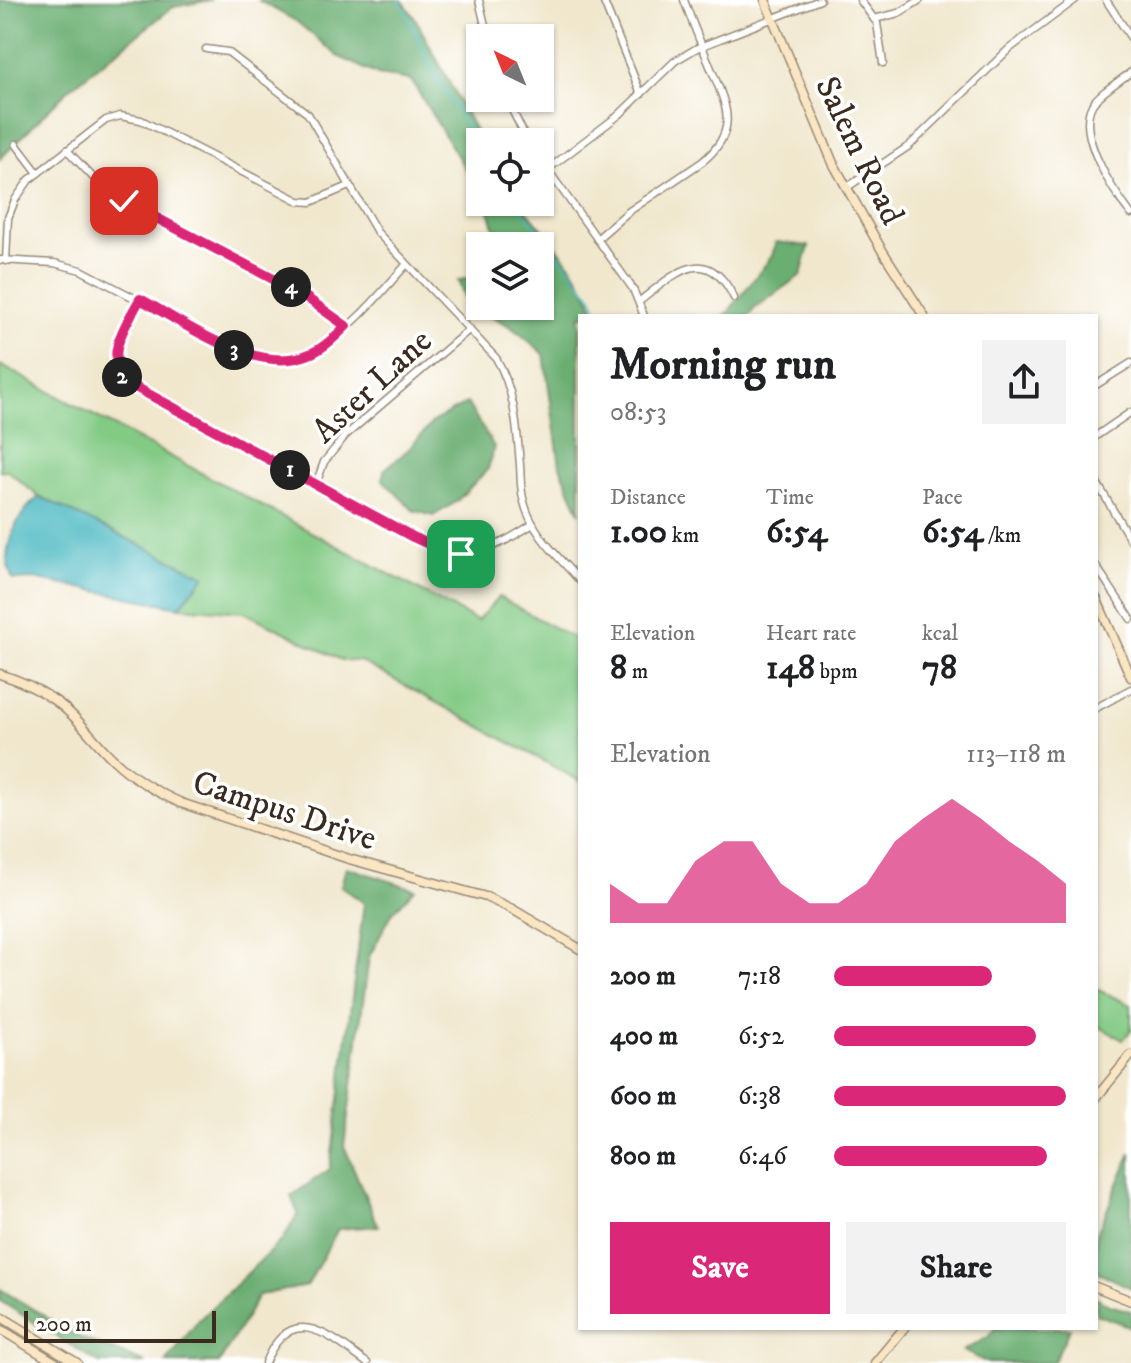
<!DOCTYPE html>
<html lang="en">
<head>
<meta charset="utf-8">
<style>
  :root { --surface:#fff; --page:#f2f2f2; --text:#202124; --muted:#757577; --accent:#db2777 }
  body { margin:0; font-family:"IM FELL DW Pica",serif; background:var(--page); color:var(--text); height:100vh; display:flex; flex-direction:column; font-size:30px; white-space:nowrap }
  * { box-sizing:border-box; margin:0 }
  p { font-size:26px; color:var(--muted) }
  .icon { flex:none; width:44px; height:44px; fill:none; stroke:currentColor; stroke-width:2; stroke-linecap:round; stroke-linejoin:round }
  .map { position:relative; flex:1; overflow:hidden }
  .side { position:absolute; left:578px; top:314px; width:520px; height:1016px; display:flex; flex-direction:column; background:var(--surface); border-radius:0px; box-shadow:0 2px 6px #0004 }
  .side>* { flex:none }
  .needle { width:52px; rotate:317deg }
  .tools { position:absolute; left:466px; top:24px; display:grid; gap:16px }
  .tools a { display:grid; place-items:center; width:88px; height:88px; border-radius:0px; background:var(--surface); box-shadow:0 2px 6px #0004; font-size:40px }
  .scale { position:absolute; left:24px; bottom:20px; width:192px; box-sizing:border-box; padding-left:8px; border:4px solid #3b2a1e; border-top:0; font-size:22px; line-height:28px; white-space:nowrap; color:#3b2a1e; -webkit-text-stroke:6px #fff; paint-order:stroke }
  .pin { position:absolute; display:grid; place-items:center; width:68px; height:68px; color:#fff; margin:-34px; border-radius:16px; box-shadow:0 4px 12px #0006 }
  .km { position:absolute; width:40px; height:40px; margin:-20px; border-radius:50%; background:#222; color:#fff; font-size:22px; line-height:40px; text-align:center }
  .round { display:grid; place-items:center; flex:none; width:84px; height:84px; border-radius:0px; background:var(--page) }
  .head { display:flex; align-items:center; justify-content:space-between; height:136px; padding:0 32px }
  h1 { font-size:44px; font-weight:700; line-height:60px }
  .figures { display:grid; grid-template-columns:repeat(3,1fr); gap:12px; height:136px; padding:8px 32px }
  .figures div { display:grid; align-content:center }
  .figures b { font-size:34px; font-weight:700 }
  .figures small { font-size:22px; font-weight:400 }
  .figures p { font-size:22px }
  .chart { height:224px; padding:16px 32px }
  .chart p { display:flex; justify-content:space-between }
  .chart svg { width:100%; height:144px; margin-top:8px; fill:var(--accent); opacity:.7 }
  .primary-button { display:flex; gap:16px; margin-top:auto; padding:16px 32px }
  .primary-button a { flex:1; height:92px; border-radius:0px; background:var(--accent); color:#fff; font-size:32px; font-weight:700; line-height:92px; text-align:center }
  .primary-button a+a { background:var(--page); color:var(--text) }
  ul { padding:0 32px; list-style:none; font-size:26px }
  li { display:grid; grid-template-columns:128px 96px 1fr; align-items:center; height:60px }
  li i { height:20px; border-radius:10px; background:var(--accent) }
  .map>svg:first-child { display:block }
  .green { fill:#83ca85; stroke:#5f7a52; stroke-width:2 }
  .forest { fill:#6aae72; stroke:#526c48; stroke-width:2 }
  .water { fill:#49b8c1; stroke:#427170; stroke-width:2 }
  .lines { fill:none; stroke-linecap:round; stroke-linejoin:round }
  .stream { stroke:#49b8c1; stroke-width:2 }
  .street-casing { stroke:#968876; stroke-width:9 }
  .secondary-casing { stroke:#968876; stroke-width:11 }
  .street { stroke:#fff; stroke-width:6 }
  .secondary { stroke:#fbe6c4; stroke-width:8 }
  .route-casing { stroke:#fff; stroke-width:16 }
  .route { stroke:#db2777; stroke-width:10 }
  .labels { text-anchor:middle; stroke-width:7; stroke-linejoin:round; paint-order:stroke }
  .street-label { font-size:34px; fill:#3b2a1e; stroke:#fff }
</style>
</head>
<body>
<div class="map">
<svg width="1131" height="1363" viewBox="0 0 1131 1363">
  <rect width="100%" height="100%" fill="#fff"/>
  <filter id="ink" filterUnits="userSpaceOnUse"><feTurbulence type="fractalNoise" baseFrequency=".0125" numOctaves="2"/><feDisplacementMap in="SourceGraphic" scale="16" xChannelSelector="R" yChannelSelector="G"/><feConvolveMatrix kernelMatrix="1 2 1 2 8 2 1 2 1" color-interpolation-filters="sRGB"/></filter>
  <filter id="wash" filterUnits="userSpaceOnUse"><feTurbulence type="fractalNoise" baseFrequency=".006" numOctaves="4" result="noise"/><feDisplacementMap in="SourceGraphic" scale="32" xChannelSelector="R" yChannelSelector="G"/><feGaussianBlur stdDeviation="1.8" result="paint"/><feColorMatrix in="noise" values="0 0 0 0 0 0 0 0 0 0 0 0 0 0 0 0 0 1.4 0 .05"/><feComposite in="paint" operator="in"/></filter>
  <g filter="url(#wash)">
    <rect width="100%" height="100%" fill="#f0e7cd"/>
    <g class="green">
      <polygon points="0,365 477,621 499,597 580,642 580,781 360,661 343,661 244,612 179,607 205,576 39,497 7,470 0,471"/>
      <polygon points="1096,989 1131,1005 1131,1030 1123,1040 1096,1025"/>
    </g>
    <g class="forest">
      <polygon points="0,0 212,0 173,7 68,90 0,159"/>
      <polygon points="258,0 402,0 415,18 481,142 480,193 411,80 378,75 339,57 296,21"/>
      <path d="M486 202H520C546 234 586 276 596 316H580V513L560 466 544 354C520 333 502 316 470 311L458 281 480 274V306H540V246H491L496 232Z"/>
      <polygon points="776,242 809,246 801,275 755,308 749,316 725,316 772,256"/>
      <polygon points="467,403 494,447 488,469 456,502 433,516 413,510 383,480 384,470 409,449 434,421"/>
      <polygon points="346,867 415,889 392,913 369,957 344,1146 378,1226 338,1229 307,1286 259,1295 219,1363 166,1363 199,1320 283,1239 298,1214 291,1196 330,1169 364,903 341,886"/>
      <polygon points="1131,1153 1131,1288 1096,1271 1096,1236"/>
      <polygon points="0,1289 81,1338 146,1363 99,1363 0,1301"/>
      <polygon points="1096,1297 1109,1305 1131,1311 1131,1327 1096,1314"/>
      <polygon points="995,1328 1070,1328 1053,1363 988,1363 963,1351 988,1337"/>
    </g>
    <path class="water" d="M39 497 49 501 205 576 179 607 34 579 13 580C11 575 8 567 7 561 7 537 20 511 39 497Z"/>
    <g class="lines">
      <g class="stream">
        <polyline points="400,0 436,77 480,147"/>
        <polyline points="516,202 592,297 597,308 596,316"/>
      </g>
    </g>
  </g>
  <g filter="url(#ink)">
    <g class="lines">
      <defs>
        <g id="street">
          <polyline points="479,0 488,38"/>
          <polyline points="603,0 641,94"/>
          <polyline points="860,0 877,23 883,63"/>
          <polyline points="1106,0 1131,38"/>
          <polyline points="874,19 899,13 920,0"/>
          <path d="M206 49 228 52 308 114 377 232 496 358C515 390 517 429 520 465 521 478 520 489 524 502 532 534 559 557 580 581"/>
          <path d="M1131 72C1120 81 1099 93 1092 105 1076 135 1113 191 1131 214"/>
          <polyline points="506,98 528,142"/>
          <polyline points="16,144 38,173"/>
          <polyline points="67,150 105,190 300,293 346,326"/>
          <polyline points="540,159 633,289 644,316"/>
          <polyline points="548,169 619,115 675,61 697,48 820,0"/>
          <polyline points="846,188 909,146 1009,49 1075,0"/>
          <path d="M597 239 628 212 702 162C741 130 726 105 710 66 701 44 692 22 684 0"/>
          <path d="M0 260 54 263 81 270 233 350C309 385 360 316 406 265"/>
          <polyline points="6,261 8,218 15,200 29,180 106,120 120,116 141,120 299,201 311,202 349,186"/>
          <path d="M140 299C125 326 100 362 132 386L413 537C465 563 486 554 533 524"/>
          <path d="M640 301C675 273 707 242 734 298"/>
          <polyline points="1096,385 1131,363"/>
          <polyline points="1096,436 1131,412"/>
          <polyline points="1096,481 1131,541"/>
          <polyline points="316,484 324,462 346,435 470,329"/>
          <polyline points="1096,566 1131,619"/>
          <polyline points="1096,708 1131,689"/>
          <path d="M265 1363C291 1300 330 1336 367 1363"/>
        </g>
        <g id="secondary">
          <polyline points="765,0 833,163 880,247 924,316"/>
          <polyline points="1096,598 1131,677"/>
          <path d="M0 674C18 680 35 687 51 698 76 714 92 739 113 759 133 778 156 792 181 803L349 859 486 897 512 909 580 949"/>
          <polyline points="1096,1098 1131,1055"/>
          <polyline points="1096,1287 1131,1301"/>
          <polyline points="0,1316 77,1363"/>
          <polyline points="0,1329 56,1363"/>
          <polyline points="875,1363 904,1328"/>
        </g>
      </defs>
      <use href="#street" class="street-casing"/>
      <use href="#secondary" class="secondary-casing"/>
      <use href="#street" class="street"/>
      <use href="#secondary" class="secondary"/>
    </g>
  </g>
  <g class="lines" filter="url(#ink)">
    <defs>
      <path id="route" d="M124 201 300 293 346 326C336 336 325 347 312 353 258 378 187 324 140 299 126 325 103 355 126 382L413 537 437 548 461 554"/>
    </defs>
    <use href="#route" class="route-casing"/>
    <use href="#route" class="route"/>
  </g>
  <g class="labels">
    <g class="street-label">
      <text transform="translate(861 150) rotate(64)" y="12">Salem Road</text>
      <text transform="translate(371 385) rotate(-43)" y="12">Aster Lane</text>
      <text transform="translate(285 809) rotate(18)" y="12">Campus Drive</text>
    </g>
  </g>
</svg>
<div class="tools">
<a><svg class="needle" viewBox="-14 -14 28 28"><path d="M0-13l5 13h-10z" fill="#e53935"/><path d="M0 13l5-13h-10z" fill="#757577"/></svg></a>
<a><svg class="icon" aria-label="locate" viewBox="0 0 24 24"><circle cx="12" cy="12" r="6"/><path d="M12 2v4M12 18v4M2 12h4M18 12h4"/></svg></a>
<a><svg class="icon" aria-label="layers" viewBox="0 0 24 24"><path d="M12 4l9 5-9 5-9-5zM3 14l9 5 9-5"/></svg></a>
</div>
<div class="scale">200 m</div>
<div class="pin" style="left:461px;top:554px;background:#1e9e55"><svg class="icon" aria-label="arrive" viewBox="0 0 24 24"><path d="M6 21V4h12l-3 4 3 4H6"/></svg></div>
<div class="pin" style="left:124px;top:201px;background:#d93025"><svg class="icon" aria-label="check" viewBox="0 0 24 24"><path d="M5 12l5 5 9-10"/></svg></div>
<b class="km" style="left:290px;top:470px">1</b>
<b class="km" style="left:122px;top:377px">2</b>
<b class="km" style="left:234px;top:350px">3</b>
<b class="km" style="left:291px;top:287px">4</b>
<section class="side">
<div class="head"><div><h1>Morning run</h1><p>08:53</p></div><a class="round"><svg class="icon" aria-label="share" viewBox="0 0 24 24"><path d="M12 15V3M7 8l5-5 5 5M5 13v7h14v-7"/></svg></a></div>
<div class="figures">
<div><p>Distance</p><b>1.00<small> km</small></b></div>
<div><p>Time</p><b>6:54</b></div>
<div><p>Pace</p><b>6:54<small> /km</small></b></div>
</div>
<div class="figures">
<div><p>Elevation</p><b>8<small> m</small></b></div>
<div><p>Heart rate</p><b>148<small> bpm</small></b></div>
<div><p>kcal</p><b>78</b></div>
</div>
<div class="chart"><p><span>Elevation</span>113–118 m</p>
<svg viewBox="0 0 160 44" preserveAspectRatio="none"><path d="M0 44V32L10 38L20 38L30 25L40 19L50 19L60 32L70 38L80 38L90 32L100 19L110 12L120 6L130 12L140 19L150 25L160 32V44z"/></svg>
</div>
<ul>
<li><b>200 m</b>7:18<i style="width:68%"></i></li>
<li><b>400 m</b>6:52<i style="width:87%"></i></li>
<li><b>600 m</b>6:38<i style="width:100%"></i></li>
<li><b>800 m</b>6:46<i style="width:92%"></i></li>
</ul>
<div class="primary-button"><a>Save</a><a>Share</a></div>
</section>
</div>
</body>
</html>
